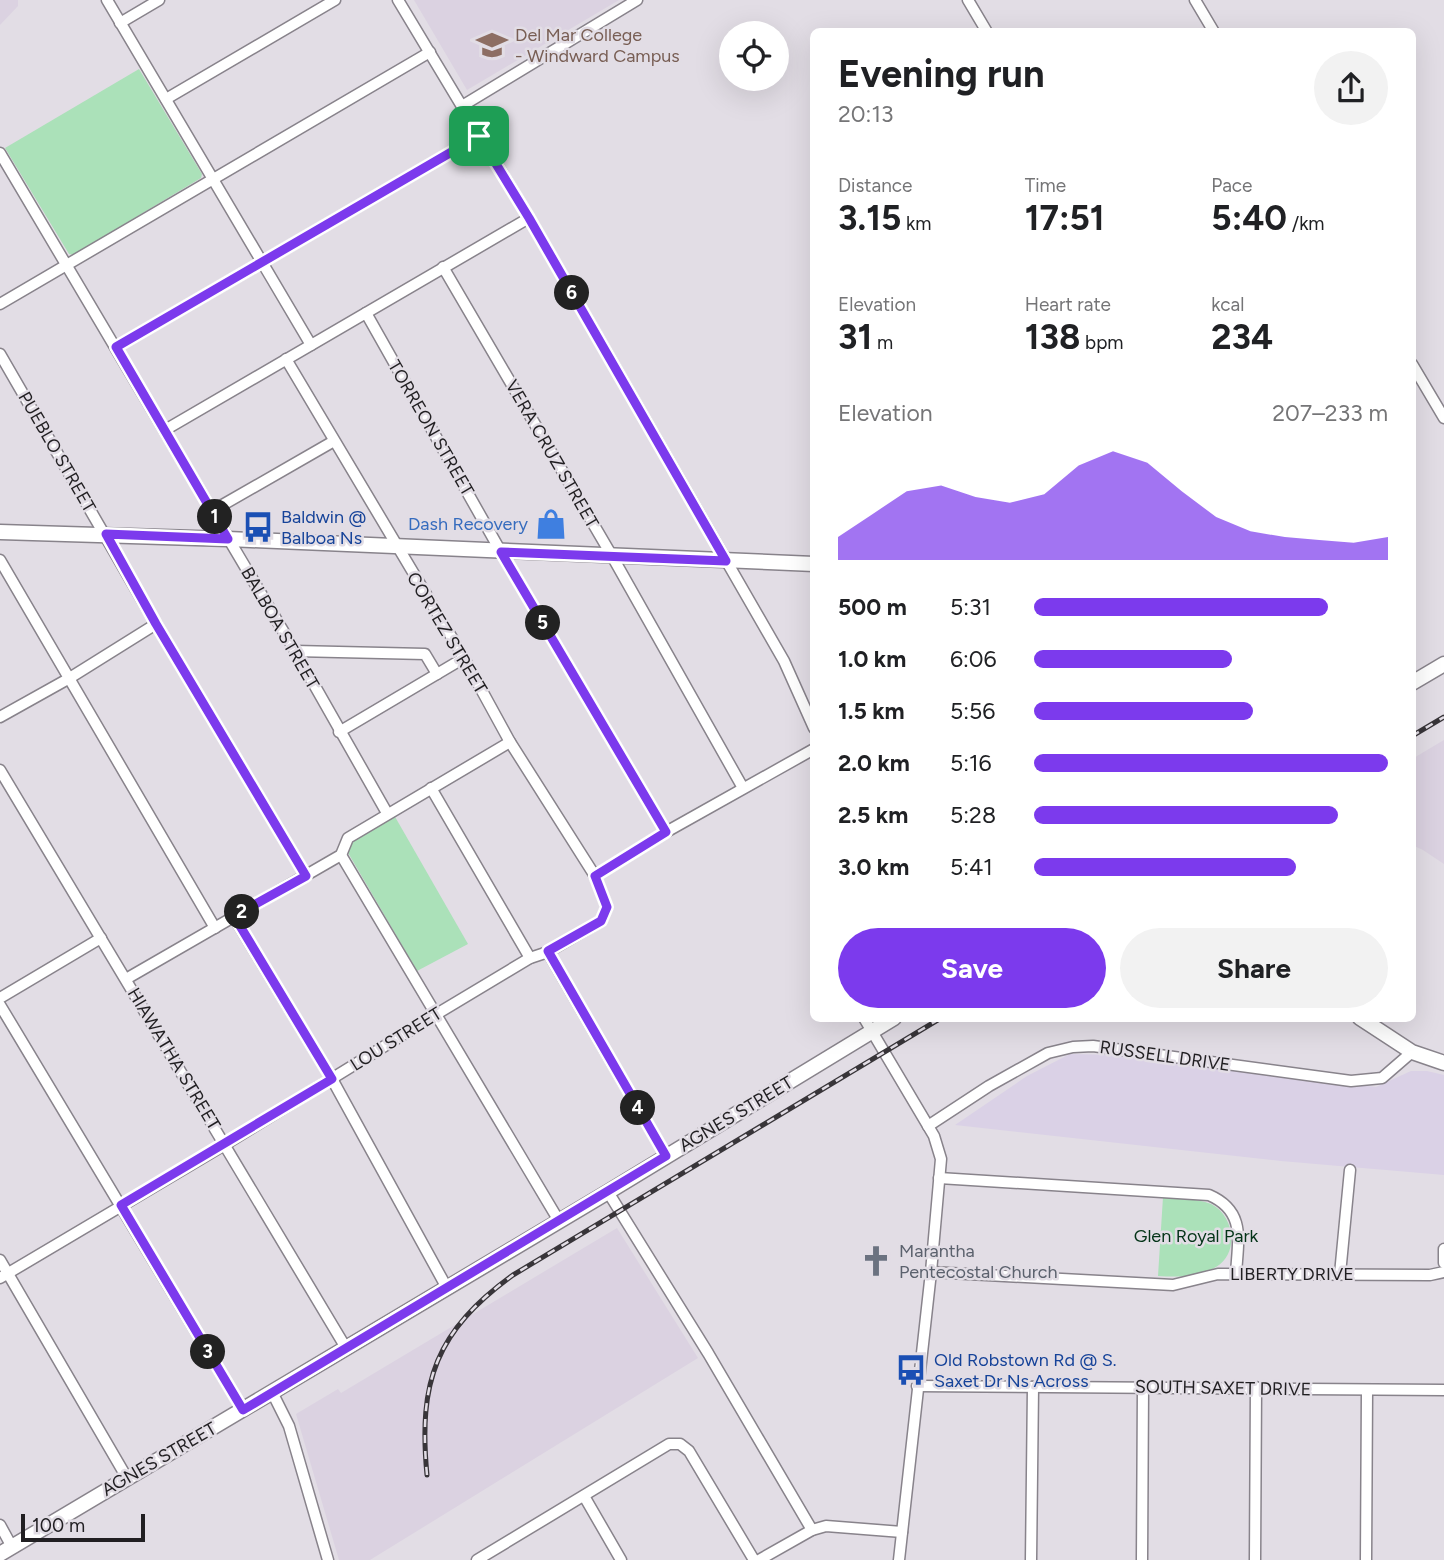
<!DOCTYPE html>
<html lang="en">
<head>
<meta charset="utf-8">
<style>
  :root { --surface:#fff; --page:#f2f2f2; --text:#202124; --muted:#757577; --accent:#7c3aed }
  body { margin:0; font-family:Figtree,sans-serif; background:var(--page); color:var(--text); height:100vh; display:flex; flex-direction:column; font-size:26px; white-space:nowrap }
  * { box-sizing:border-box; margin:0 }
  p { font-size:23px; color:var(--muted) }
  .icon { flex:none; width:38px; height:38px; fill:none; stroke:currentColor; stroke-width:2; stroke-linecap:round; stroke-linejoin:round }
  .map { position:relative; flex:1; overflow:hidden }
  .side { position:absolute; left:810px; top:28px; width:606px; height:994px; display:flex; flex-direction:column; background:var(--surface); border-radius:10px; box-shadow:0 7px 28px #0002 }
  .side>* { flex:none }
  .tools { position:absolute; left:719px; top:21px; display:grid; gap:14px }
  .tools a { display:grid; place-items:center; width:70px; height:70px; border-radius:50%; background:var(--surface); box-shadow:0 7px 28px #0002; font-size:35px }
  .scale { position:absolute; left:21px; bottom:18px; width:124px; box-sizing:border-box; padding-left:7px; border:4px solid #211f22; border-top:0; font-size:19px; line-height:24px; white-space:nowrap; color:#211f22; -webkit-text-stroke:5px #e2dde5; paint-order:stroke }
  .pin { position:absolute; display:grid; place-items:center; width:60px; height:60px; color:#fff; margin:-30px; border-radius:14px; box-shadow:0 4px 10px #0006 }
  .km { position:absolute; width:35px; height:35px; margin:-18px; border-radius:50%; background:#222; color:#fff; font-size:19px; line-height:35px; text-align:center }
  .round { display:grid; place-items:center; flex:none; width:74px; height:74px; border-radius:37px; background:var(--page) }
  .overview { display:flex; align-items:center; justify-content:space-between; height:119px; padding:0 28px }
  h1 { font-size:38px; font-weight:700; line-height:52px }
  .figures { display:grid; grid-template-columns:repeat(3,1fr); gap:10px; height:119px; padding:7px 28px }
  .figures div { display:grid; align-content:center }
  .figures b { font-size:35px; font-weight:700 }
  .figures small { font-size:19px; font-weight:400 }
  .figures p { font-size:19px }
  .chart { height:196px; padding:14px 28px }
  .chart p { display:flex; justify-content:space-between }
  .chart svg { width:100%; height:126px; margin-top:7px; fill:var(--accent); opacity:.7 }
  .primary-button { display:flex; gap:14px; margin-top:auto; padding:14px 28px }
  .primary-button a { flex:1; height:80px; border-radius:42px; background:var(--accent); color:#fff; font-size:28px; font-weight:700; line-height:80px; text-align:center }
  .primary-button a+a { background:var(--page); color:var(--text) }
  ul { padding:0 28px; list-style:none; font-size:23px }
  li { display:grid; grid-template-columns:112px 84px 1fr; align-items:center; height:52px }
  li i { height:18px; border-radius:9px; background:var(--accent) }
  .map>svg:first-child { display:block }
  .commercial { fill:#dad1e6 }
  .built { fill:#dbd2e1 }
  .green { fill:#abe1b9 }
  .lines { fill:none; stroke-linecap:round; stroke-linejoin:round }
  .minor-casing { stroke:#88838b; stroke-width:13 }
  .major-casing { stroke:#88838b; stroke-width:17 }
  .minor { stroke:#fff; stroke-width:10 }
  .major { stroke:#fff; stroke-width:14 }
  .rail-casing { stroke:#383539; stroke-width:5 }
  .rail { stroke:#e2dde5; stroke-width:2.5; stroke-dasharray:8; stroke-linecap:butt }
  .route-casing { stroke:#fff; stroke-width:14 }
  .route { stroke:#7c3aed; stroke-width:9 }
  .labels { text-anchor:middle; stroke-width:5; stroke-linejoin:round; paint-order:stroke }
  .education-label { font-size:18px; fill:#785e54; stroke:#e2dde5; text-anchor:start }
  .street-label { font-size:18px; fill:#211f22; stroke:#e2dde5 }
  .transit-label { font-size:18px; fill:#164399; stroke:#e2dde5; text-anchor:start }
  .shop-label { font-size:18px; fill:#366cbe; stroke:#e2dde5; text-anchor:end }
  .park-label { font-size:18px; fill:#033317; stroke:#e2dde5 }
  .worship-label { font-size:18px; fill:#5b616d; stroke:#e2dde5; text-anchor:start }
</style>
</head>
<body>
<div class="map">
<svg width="1444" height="1560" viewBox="0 0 1444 1560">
  <rect width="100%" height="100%" fill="#e2dde5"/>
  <polygon class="commercial" points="1070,1054 1117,1055 1376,1087 1411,1071 1427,1071 1444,1075 1444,1175 1281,1161 955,1125 1027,1076"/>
  <g class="built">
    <polygon points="0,0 18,0 18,6 0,25"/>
    <polygon points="414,0 619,0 467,90"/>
    <polygon points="1444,740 1444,864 1423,850 1412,845 1412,759"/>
    <polygon points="617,1228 698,1358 370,1560 339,1560 296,1414 338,1389 341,1393"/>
  </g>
  <g class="green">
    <polygon points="139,69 202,174 201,178 73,255 69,254 5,148"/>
    <polygon points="394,815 468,944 417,971 347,851 349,842"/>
    <path d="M1163 1197C1178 1199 1196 1198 1211 1204 1234 1215 1240 1253 1216 1267 1198 1278 1178 1277 1158 1276Z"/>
  </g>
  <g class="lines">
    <defs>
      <g id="minor">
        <polyline points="107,0 311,345"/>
        <polyline points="398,0 529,218 784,661 814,728"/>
        <polyline points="968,0 987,32"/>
        <polyline points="1195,0 1214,32"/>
        <polyline points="120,23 159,0"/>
        <polyline points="166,99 335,0"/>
        <polyline points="462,106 637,0"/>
        <polyline points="0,153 295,651 387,813"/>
        <polyline points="443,267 612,556 743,788"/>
        <polyline points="0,304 430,52"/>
        <polyline points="366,313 501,552 666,832"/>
        <polyline points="116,347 479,136"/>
        <polyline points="0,354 156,624 306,876"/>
        <polyline points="1412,364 1444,418"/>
        <polyline points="165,430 529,218"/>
        <polyline points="212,511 334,441"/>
        <polyline points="0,560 215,928"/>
        <polyline points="295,651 425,654 437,674"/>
        <polyline points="0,717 68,679 156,624"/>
        <polyline points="339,732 464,658"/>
        <polyline points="0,770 346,1348"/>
        <polyline points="431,788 530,958"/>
        <polyline points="341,855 559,1221"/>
        <polyline points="595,876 666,832 814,749"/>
        <polyline points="234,917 332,1079 447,1288"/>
        <polyline points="548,952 666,1156"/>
        <polyline points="126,979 341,855 348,838 510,742"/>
        <polyline points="0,998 101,938"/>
        <polyline points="0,1005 243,1410"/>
        <polyline points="864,1018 934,1136 941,1159 931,1272 899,1560"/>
        <polyline points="928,1126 989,1086 1048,1053 1073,1047 1093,1046 1351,1081 1382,1078 1412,1052"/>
        <path d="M939 1178 1209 1195C1246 1211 1238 1240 1236 1274"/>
        <polyline points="608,1192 708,1353 812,1530"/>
        <polyline points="1444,1249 1444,1263"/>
        <polyline points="0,1260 127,1478"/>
        <polyline points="931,1272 1173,1285 1218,1274 1430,1275 1444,1272"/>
        <polyline points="1340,1274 1350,1170"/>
        <polyline points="0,1278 226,1144 435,1015 530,958 548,952 601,921 607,907 595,876 510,742 464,658 286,359"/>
        <polyline points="917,1386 1444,1390"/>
        <polyline points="272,1392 289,1426 328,1560"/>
        <polyline points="584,1496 621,1560"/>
        <polyline points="0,1525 12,1547"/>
        <polyline points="477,1560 669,1444 680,1444 689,1451 754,1560"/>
        <polyline points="759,1560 812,1530 826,1526 902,1532"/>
        <polyline points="1031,1560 1033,1387"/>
        <polyline points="1142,1560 1143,1387"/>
        <polyline points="1255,1560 1256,1387"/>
        <polyline points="1366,1560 1367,1391"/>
      </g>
      <g id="major">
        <polyline points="0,532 228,539 814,564"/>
        <polyline points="1412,683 1444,664"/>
        <polyline points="1360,1018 1412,1052 1444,1063"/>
        <polyline points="0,1554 608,1192 894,1018"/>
      </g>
    </defs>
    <use href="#minor" class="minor-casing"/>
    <use href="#major" class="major-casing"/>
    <use href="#minor" class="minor"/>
    <use href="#major" class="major"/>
    <defs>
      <g id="rail">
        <polyline points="1412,736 1444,717"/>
        <path d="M427 1475C418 1381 436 1331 513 1275L941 1018"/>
      </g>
    </defs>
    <use href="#rail" class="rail-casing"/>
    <use href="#rail" class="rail"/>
  </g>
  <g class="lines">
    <defs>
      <polygon id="route" points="479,136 529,218 726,561 501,552 666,832 595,876 607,907 601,921 548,951 666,1156 243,1410 121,1205 332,1079 234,916 306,876 156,624 106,534 228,539 116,347"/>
    </defs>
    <use href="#route" class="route-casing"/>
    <use href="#route" class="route"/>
  </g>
  <defs>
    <symbol id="university-bare" viewBox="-9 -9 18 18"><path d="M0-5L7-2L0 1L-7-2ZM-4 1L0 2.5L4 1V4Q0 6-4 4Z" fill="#8d6e63" stroke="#e2dde5" stroke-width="2.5" paint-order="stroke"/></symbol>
    <symbol id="shop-bare" viewBox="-9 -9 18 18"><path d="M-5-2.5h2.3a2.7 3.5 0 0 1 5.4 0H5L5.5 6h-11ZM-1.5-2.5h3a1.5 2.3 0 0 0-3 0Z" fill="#3f7fe0" stroke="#e2dde5" stroke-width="2.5" paint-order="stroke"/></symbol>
    <symbol id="bus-bare" viewBox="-9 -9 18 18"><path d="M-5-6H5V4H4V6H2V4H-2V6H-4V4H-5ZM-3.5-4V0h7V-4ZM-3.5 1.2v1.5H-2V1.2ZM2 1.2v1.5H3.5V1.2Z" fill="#1a4fb4" stroke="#e2dde5" stroke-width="2.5" paint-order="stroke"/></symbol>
    <symbol id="church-bare" viewBox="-9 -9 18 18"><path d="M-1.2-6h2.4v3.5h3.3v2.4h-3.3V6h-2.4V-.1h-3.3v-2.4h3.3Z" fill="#6b7280" stroke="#e2dde5" stroke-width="2.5" paint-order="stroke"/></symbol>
  </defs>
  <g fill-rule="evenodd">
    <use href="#university-bare" x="470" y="23" width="44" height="44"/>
    <use href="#shop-bare" x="529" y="502" width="44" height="44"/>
    <use href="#bus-bare" x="236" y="505" width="44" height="44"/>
    <use href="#church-bare" x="854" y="1239" width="44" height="44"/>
    <use href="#bus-bare" x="889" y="1348" width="44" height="44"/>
  </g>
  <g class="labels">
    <g class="education-label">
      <text x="515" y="41">Del Mar College<tspan x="515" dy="21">- Windward Campus</tspan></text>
    </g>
    <g class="street-label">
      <text transform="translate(431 428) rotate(60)" y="6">TORREON STREET</text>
      <text transform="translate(57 452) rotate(60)" y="6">PUEBLO STREET</text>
      <text transform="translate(552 454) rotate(60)" y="6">VERA CRUZ STREET</text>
      <text transform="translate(280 628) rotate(60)" y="6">BALBOA STREET</text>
      <text transform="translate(447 633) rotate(59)" y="6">CORTEZ STREET</text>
      <text transform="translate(396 1039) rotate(-32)" y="6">LOU STREET</text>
      <text transform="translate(1165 1056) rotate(8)" y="6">RUSSELL DRIVE</text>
      <text transform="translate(174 1059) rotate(59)" y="6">HIAWATHA STREET</text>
      <text transform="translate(736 1114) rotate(-31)" y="6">AGNES STREET</text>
      <text x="1292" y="1280">LIBERTY DRIVE</text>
      <text transform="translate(1223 1388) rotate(1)" y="6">SOUTH SAXET DRIVE</text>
      <text transform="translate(159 1459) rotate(-30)" y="6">AGNES STREET</text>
    </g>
    <g class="transit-label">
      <text x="281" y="523">Baldwin @<tspan x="281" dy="21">Balboa Ns</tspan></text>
      <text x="934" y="1366">Old Robstown Rd @ S.<tspan x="934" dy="21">Saxet Dr Ns Across</tspan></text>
    </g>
    <g class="shop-label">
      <text x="528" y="530">Dash Recovery</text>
    </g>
    <g class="park-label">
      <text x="1196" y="1242">Glen Royal Park</text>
    </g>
    <g class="worship-label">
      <text x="899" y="1257">Marantha<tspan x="899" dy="21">Pentecostal Church</tspan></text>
    </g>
  </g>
</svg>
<div class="tools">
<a><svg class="icon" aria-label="locate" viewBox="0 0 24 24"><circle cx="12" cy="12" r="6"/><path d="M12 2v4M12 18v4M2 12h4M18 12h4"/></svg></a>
</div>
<div class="scale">100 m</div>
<div class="pin" style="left:479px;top:136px;background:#1e9e55"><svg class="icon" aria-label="arrive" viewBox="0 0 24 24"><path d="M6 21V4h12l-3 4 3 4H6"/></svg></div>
<b class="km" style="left:215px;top:517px">1</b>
<b class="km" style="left:242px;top:912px">2</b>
<b class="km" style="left:208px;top:1352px">3</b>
<b class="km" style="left:638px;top:1108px">4</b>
<b class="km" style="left:543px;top:623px">5</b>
<b class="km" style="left:572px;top:293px">6</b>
<section class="side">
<div class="overview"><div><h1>Evening run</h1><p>20:13</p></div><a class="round"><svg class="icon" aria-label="share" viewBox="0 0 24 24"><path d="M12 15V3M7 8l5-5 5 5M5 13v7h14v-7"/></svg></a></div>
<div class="figures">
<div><p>Distance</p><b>3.15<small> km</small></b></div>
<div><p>Time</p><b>17:51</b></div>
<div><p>Pace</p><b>5:40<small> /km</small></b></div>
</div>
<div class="figures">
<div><p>Elevation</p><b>31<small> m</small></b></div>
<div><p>Heart rate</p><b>138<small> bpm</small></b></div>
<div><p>kcal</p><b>234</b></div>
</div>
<div class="chart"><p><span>Elevation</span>207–233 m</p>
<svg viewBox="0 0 160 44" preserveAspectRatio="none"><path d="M0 44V36L10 28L20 20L30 18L40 22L50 24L60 21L70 11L80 6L90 10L100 20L110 29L120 34L130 36L140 37L150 38L160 36V44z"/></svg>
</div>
<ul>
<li><b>500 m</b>5:31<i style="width:83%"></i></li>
<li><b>1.0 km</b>6:06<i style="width:56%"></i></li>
<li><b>1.5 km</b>5:56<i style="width:62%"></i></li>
<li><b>2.0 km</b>5:16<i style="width:100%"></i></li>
<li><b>2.5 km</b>5:28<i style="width:86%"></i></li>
<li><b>3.0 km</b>5:41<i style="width:74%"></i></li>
</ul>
<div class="primary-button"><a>Save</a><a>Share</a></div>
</section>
</div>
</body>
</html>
